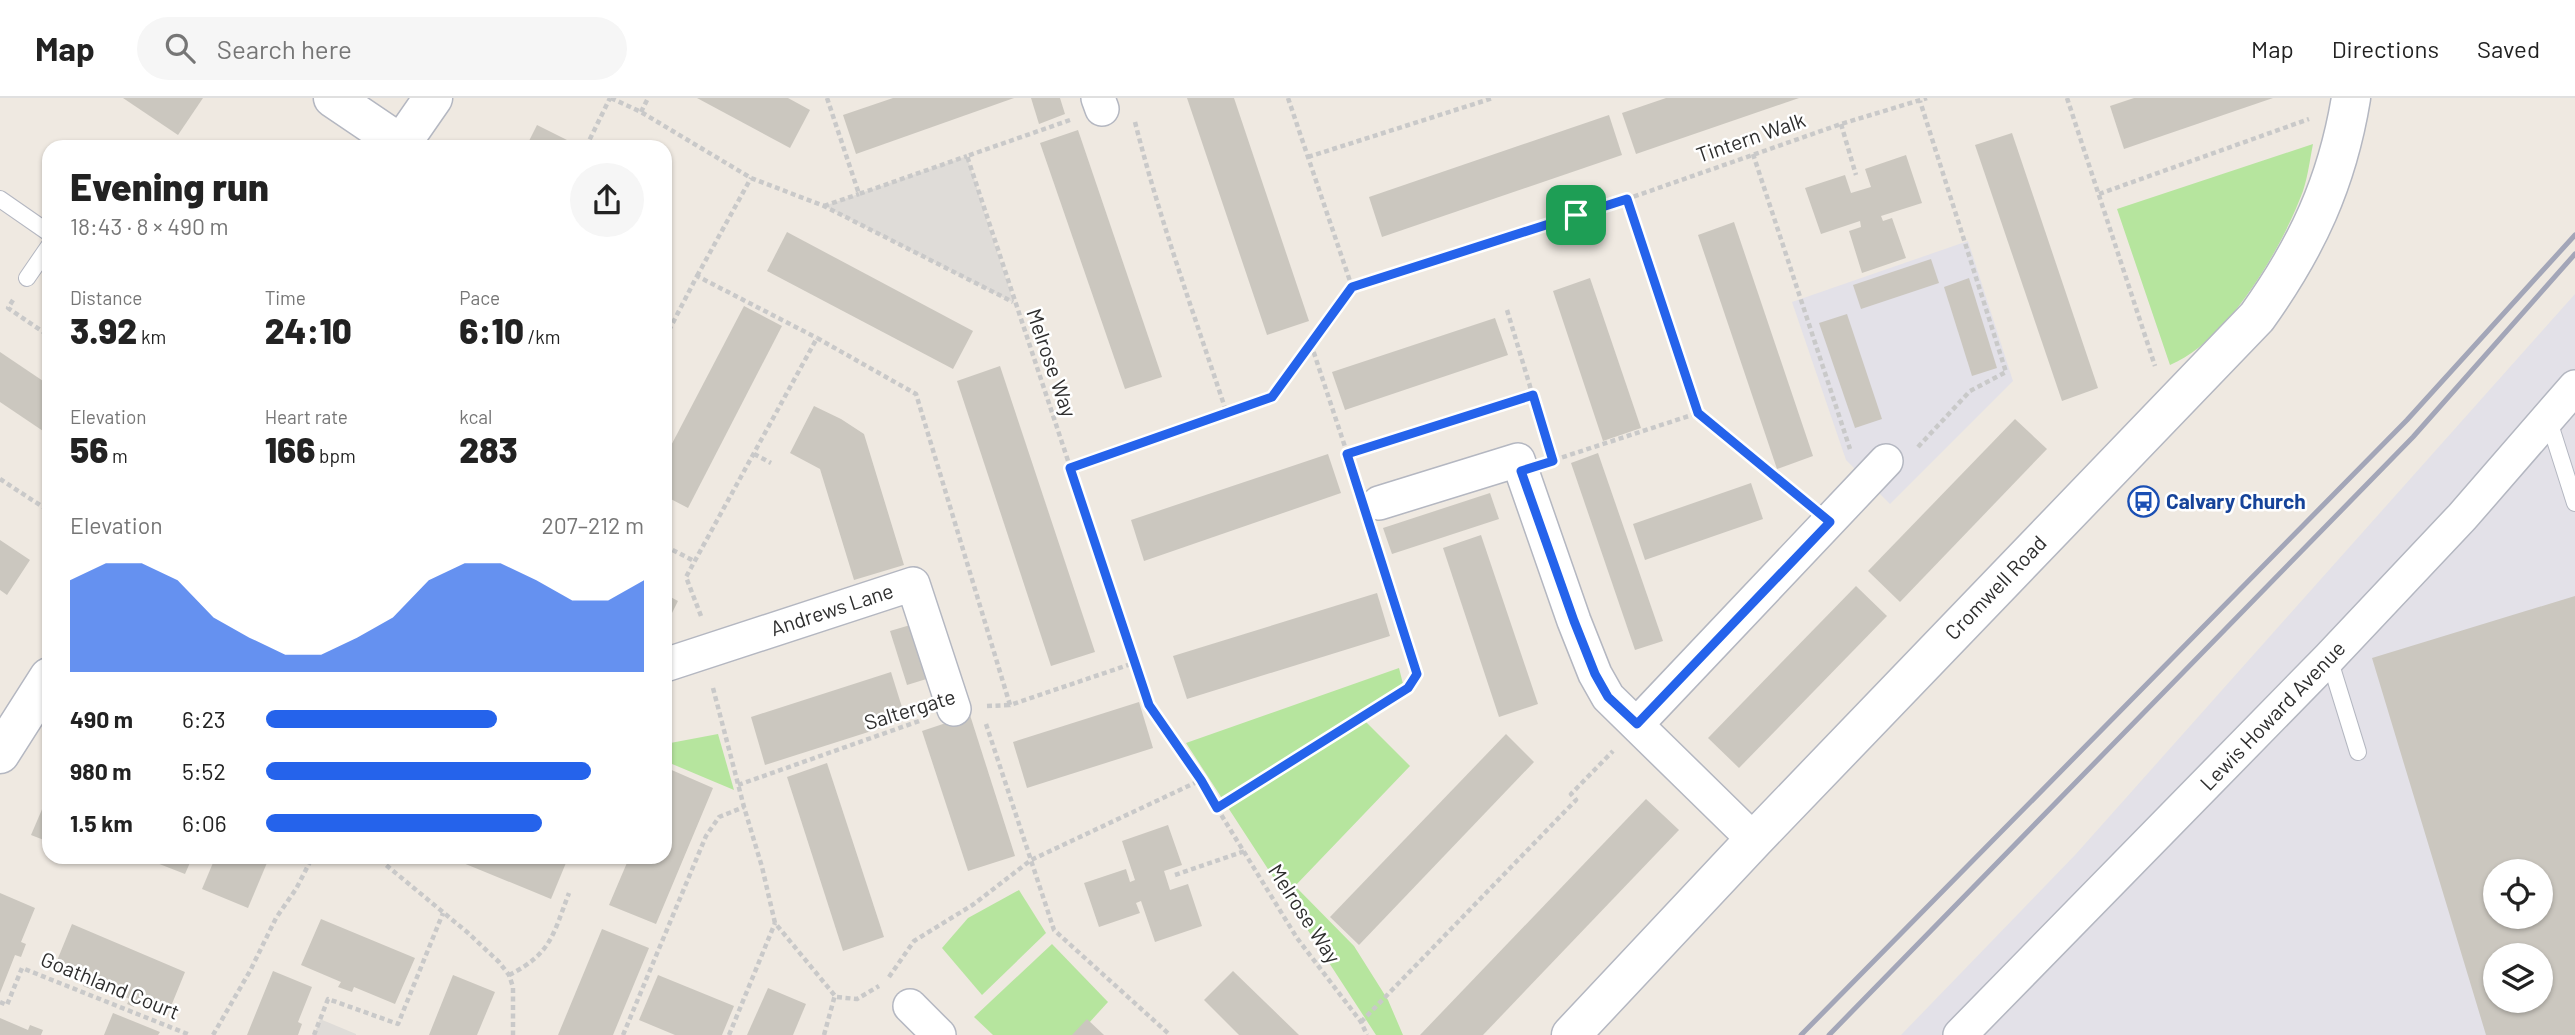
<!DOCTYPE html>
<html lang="en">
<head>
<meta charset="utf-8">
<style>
  :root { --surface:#fff; --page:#f6f6f6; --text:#222; --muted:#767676; --line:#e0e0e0; --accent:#2563eb }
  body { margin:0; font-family:Barlow,sans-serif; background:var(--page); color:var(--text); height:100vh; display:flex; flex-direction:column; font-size:26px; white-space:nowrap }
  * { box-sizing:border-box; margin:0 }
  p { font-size:23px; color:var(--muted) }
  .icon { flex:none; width:38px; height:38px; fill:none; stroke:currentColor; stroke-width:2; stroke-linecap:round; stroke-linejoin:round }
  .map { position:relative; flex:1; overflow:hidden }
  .drawer { position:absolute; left:42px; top:42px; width:630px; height:724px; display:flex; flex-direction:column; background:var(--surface); border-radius:21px; box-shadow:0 2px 5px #0004 }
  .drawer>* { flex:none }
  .tools { position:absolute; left:2483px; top:761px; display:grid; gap:14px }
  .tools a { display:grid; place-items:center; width:70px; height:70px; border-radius:50%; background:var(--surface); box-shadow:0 2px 5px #0004; font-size:35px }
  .pin { position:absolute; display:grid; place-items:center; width:60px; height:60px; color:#fff; margin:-30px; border-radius:14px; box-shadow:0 4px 10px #0006 }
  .round { display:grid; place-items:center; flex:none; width:74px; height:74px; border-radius:37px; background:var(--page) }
  .overview { display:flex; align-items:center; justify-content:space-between; height:119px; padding:0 28px }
  h1 { font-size:38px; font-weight:800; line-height:52px }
  .metrics { display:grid; grid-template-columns:repeat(3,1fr); gap:10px; height:119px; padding:7px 28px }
  .metrics div { display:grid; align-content:center }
  .metrics b { font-size:35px; font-weight:800 }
  .metrics small { font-size:19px; font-weight:400 }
  .metrics p { font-size:19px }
  .chart { height:196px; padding:14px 28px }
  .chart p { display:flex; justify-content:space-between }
  .chart svg { width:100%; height:126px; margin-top:7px; fill:var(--accent); opacity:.7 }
  ul { padding:0 28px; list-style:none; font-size:23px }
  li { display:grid; grid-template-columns:112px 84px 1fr; align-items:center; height:52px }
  li i { height:18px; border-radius:9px; background:var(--accent) }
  header { display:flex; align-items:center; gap:42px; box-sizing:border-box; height:98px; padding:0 35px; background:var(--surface); border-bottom:2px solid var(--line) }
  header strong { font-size:33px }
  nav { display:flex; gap:38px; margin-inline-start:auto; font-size:24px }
  .search { width:490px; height:63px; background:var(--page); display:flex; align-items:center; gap:18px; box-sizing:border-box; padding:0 24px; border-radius:38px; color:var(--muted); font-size:26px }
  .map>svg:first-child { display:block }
  .industrial { fill:#e3e1e8; fill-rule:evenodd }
  .green { fill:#b6e59e }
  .plaza { fill:#dfdcd8 }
  .building { fill:#cbc7bf; fill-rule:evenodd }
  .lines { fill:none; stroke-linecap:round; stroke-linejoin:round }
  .service-casing { stroke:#b4b7c1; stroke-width:18 }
  .minor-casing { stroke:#b4b7c1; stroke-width:36 }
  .tertiary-casing { stroke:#b4b7c1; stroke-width:41 }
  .path { stroke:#c9c9c9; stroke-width:4.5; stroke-dasharray:5 3.5; stroke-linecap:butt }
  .service { stroke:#fff; stroke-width:16 }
  .minor { stroke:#fff; stroke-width:33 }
  .tertiary { stroke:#fff; stroke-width:38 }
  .rail { stroke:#a3a6b8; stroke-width:5 }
  .route-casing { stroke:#fff; stroke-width:14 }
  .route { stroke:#2563eb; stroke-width:9 }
  .labels { text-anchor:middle; stroke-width:5; stroke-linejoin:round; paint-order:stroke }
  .street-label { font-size:21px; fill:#2e2e2e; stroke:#fff }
  .transit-label { font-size:21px; font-weight:bold; fill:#164399; stroke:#fff; text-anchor:start }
</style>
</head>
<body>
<header>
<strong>Map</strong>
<div class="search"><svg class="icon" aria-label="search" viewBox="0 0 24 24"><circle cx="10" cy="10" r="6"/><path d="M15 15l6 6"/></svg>Search here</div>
<nav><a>Map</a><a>Directions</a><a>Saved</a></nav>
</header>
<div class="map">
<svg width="2575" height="937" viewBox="0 0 2575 937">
  <rect width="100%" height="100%" fill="#efe9e1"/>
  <g class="industrial">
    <polygon points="1968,143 2013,283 1890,406 1846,362 1792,204"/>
    <path d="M2575 196V937H1901L2076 756ZM2496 774H2541V819H2496ZM2496 858H2541V903H2496Z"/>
  </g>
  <g class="green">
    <path d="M2313 46C2310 61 2308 78 2303 93 2282 150 2228 243 2170 267L2117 111Z"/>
    <polygon points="1399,570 1403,586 1357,615 1410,668 1295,788 1354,848 1388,902 1403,937 1376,937 1186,645"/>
    <polygon points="718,636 734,692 665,663 665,646"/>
    <polygon points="1019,792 1046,835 982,897 942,850 968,820"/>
    <polygon points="1052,846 1108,904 1078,937 993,937 974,919"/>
  </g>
  <g class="plaza">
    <polygon points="967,58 988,126 1014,205 824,108"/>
    <polygon points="320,921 356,936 356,937 314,937"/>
  </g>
  <g class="building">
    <polygon points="123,0 203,0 178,37"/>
    <polygon points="697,0 788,0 810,12 790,50"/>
    <polygon points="893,0 1014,0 856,56 843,17"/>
    <polygon points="1031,0 1060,0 1065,16 1039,26"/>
    <polygon points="1187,0 1234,0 1309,223 1267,237"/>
    <polygon points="1666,0 1799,0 1636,56 1622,15"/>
    <polygon points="2134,0 2273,0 2124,51 2110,8"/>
    <polygon points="1609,17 1622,57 1382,139 1369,99"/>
    <polygon points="537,27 575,46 573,49 526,49"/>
    <polygon points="1078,32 1162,279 1125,291 1040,45"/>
    <polygon points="2012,35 2098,290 2062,303 1975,47"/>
    <polygon points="1906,57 1922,105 1881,118 1883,123 1892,120 1906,160 1862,175 1849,133 1861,129 1860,123 1821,136 1805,90 1845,77 1851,95 1871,89 1865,71"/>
    <polygon points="1734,124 1813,358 1777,371 1698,137"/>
    <polygon points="787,134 973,233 953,271 767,173"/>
    <polygon points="1931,161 1939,185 1861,211 1853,187"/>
    <polygon points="1590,180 1641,330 1603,343 1553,193"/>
    <polygon points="1969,180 1997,270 1972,278 1944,189"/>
    <polygon points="744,208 782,228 688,410 665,398 665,359"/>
    <polygon points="1847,216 1882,321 1855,330 1819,225"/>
    <polygon points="1495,220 1508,257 1345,312 1332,274"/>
    <polygon points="0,254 49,287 49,337 0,304"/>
    <polygon points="1000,268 1095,554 1051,568 957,283"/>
    <polygon points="814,308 841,321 864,336 904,467 854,482 820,371 790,355"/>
    <polygon points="2015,321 2047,351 1900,504 1868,473"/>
    <polygon points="1598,355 1663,543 1635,552 1571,365"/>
    <polygon points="1328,356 1341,395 1144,463 1131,422"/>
    <polygon points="1751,385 1763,421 1645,462 1633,426"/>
    <polygon points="1490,395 1499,421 1392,456 1383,430"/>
    <polygon points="1481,437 1538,606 1499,619 1443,450"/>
    <polygon points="0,442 30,462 7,497 0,492"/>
    <polygon points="1856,488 1887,518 1739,670 1708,640"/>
    <polygon points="1377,495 1390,538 1187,601 1173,558"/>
    <polygon points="665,496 678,503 665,529"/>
    <path d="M2575 498V937H2486L2372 560ZM2496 774H2541V819H2496ZM2496 858H2541V903H2496Z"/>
    <polygon points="917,525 933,579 907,587 890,533"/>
    <polygon points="891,574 906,622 765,667 751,619"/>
    <polygon points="1139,604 1153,650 1027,690 1013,644"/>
    <polygon points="970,617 1015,758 968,773 922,633"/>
    <polygon points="1506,636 1534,664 1359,847 1330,819"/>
    <polygon points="827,665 884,839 843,853 787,679"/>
    <polygon points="667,670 713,690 656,826 609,807 629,760 665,760"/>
    <polygon points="49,695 49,744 31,737"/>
    <polygon points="1646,701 1679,732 1483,937 1420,937"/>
    <polygon points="1168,727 1182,767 1164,773 1170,792 1188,786 1202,828 1155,844 1141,803 1136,805 1140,815 1099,829 1084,785 1126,771 1130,784 1135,782 1122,743"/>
    <polygon points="144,760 192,760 185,776"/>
    <polygon points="215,760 269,760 248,810 202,791"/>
    <polygon points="451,760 568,760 551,801"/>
    <polygon points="0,795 35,810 21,844 26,846 21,859 15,857 0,895"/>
    <polygon points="321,821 415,860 395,906 354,889 352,894 338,889 341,884 301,867"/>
    <polygon points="72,826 185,874 167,918 136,904 134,909 127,906 130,901 98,888 96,893 83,888 86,883 54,870"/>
    <polygon points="602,831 649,850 613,937 558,937"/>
    <polygon points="273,873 312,889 298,924 302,926 298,937 247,937"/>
    <polygon points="1233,873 1265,904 1299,937 1239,937 1204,902"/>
    <polygon points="453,877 495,894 477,937 429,937"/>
    <polygon points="658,877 734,908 722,937 675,937 639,922"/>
    <polygon points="768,890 806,906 793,937 747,937"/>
    <polygon points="113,915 160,934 158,937 104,937"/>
    <polygon points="0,920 28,932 30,927 43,932 41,937 0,937"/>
    <polygon points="1087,921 1104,937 1072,937"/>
  </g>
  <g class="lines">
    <defs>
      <g id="service">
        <polyline points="0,101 49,135"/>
        <polyline points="27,180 49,148"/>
        <polyline points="2548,320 2575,405"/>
        <polyline points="2329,560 2358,654"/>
      </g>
      <g id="minor">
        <polyline points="1098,0 1102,11"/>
        <polyline points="1379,405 1518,362 1574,523 1595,576 1608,599 1754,742"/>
        <polyline points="665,567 913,486 954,611"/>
        <polyline points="1637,626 1886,363"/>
        <polyline points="910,908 939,937"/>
        <polyline points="1960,937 2329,560 2462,419 2575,289"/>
      </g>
      <g id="tertiary">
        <polyline points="333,0 401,46"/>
        <polyline points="399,49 433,0"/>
        <polyline points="0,656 49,579"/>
        <path d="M1571 937 1754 742 2257 219C2307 149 2337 85 2351 0"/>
      </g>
    </defs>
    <use href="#service" class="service-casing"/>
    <use href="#minor" class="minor-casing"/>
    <use href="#tertiary" class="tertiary-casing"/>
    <g class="path">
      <polyline points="611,0 641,14 751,80 824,108 1013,204"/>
      <polyline points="827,0 859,96 967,58"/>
      <polyline points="1288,0 1352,189"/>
      <polyline points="2067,0 2155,268"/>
      <polyline points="641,14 648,0"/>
      <polyline points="1070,22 967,58 1149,607 1217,710 1408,590 1417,576 1372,438"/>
      <path d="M1135 24C1160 123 1195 219 1227 316"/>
      <polyline points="1841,26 1856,77"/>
      <polyline points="586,49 610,0"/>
      <polyline points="1753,56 1850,351"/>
      <polyline points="1308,59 1493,0"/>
      <polyline points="2099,96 2309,21"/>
      <polyline points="824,108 859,96"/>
      <polyline points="697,178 751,80"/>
      <polyline points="13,202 8,210 49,238"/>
      <polyline points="1507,212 1545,338"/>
      <polyline points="665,240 697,178 817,240"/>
      <polyline points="1311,246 1355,379"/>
      <polyline points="1698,315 1802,402"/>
      <polyline points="1918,349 1970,293 2006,274 1920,3"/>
      <polyline points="754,356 771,365"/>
      <polyline points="1347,356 1533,297"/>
      <polyline points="1554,362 1698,315 1627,101"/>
      <polyline points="1070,370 1272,299 1352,189 1627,101 1841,26 1927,0"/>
      <polyline points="0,381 49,413"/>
      <polyline points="665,448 694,463"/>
      <polyline points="701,518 686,479 817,240 916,296 1010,607 1134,565"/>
      <polyline points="713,590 744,709 762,769 775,825 836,899 857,901 879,888"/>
      <polyline points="987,608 1010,607"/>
      <polyline points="986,626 1054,832 1170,937"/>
      <polyline points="738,687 922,622"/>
      <polyline points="1217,710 1297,840 1361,924 1367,937"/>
      <polyline points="382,760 386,767 467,834 499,864 509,877 513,889 513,937"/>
      <polyline points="1175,777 1245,753"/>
      <path d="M509 877C551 856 553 837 569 795"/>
      <polyline points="889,879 914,843 974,806 1031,762 1201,682"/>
      <polyline points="0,904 7,907 22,870 190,937"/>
      <polyline points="1361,924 1576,702 1571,696 1613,653"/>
      <polyline points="213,937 250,873 276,820 296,791 312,760"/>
      <polyline points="314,937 328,901 398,926 443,815"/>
      <polyline points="623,937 706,738 719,719 744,709"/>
      <polyline points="729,937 775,825"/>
      <polyline points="824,937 835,897"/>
    </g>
    <use href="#service" class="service"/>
    <use href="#minor" class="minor"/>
    <use href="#tertiary" class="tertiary"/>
    <g class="rail">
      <polyline points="1801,937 2407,322 2575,137"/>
      <polyline points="1829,937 2413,339 2575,156"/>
    </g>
  </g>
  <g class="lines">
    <defs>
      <polygon id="route" points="1627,101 1698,315 1830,424 1637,626 1608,599 1595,576 1574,523 1521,373 1553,363 1533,297 1347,356 1417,576 1408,590 1217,710 1201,682 1149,607 1070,370 1272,299 1352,189"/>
    </defs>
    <use href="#route" class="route-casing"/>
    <use href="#route" class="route"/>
  </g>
  <defs>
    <symbol id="bus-ring" viewBox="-11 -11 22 22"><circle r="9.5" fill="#fff" stroke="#1a4fb4" stroke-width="1.5"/><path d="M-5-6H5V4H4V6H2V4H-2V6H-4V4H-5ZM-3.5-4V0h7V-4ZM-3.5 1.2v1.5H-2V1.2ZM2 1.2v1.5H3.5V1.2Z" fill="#1a4fb4"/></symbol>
  </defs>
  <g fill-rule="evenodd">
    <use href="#bus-ring" x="2126" y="386" width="35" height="35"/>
  </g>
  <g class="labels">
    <g class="street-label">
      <text transform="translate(1751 40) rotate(-19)" y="7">Tintern Walk</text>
      <text transform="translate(1051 265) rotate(71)" y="7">Melrose Way</text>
      <text transform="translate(1996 490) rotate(-46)" y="7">Cromwell Road</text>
      <text transform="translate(832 512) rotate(-18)" y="7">Andrews Lane</text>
      <text transform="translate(910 612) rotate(-17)" y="7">Saltergate</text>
      <text transform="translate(2273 618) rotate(-46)" y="7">Lewis Howard Avenue</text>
      <text transform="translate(1304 816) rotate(57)" y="7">Melrose Way</text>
      <text transform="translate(110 888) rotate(22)" y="7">Goathland Court</text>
    </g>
    <g class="transit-label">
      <text x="2166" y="411">Calvary Church</text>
    </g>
  </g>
</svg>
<div class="tools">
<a><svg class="icon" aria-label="locate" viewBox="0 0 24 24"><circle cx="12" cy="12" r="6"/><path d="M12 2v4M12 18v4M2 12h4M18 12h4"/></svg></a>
<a><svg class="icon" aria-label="layers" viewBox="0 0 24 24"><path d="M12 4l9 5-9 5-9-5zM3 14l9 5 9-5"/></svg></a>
</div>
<div class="pin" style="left:1576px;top:117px;background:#1e9e55"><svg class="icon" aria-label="arrive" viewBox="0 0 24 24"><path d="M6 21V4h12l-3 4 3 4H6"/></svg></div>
<section class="drawer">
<div class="overview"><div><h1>Evening run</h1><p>18:43 · 8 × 490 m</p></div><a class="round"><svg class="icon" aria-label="share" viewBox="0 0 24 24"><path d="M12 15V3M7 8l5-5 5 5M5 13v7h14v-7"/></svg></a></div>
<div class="metrics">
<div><p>Distance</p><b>3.92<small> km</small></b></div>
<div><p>Time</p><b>24:10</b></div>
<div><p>Pace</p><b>6:10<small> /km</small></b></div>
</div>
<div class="metrics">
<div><p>Elevation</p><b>56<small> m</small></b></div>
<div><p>Heart rate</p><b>166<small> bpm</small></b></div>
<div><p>kcal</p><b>283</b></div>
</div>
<div class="chart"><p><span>Elevation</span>207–212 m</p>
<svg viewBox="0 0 160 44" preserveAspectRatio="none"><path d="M0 44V12L10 6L20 6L30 12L40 25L50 32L60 38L70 38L80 32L90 25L100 12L110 6L120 6L130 12L140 19L150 19L160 12V44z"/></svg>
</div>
<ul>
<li><b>490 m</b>6:23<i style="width:61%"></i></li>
<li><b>980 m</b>5:52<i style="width:86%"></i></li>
<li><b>1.5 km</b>6:06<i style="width:73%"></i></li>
</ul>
</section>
</div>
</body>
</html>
